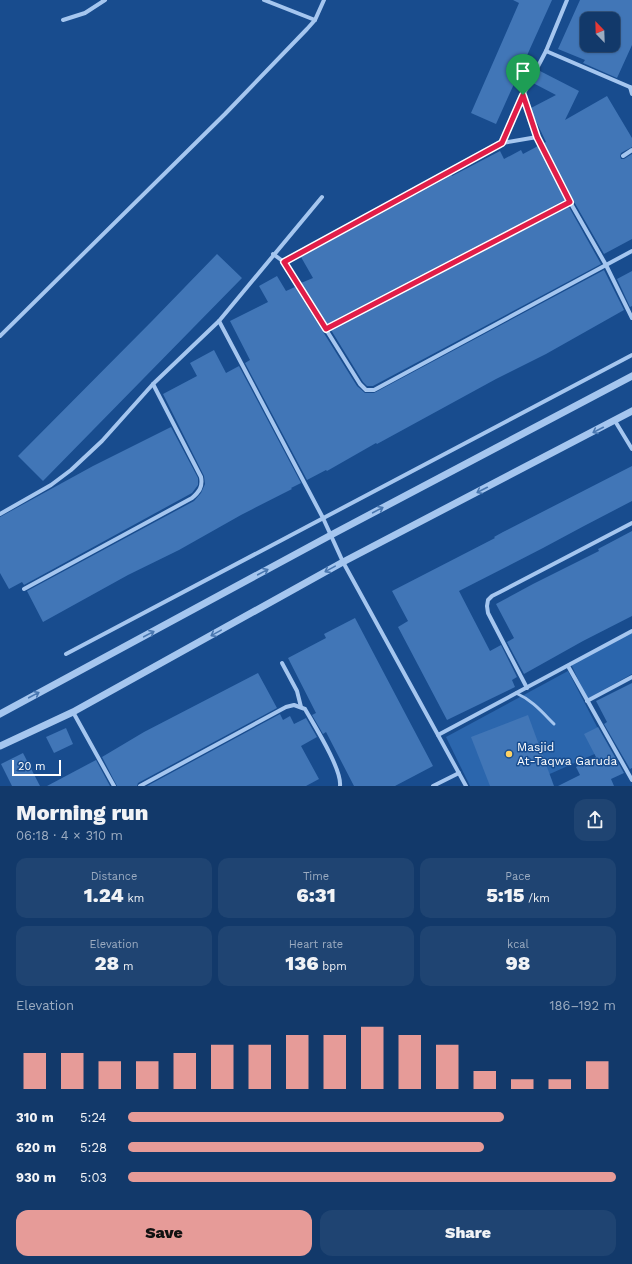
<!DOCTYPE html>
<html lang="en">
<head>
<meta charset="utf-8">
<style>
  :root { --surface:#12396a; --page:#1f4472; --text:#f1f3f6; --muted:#9cacc1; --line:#31537e; --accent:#e69b98 }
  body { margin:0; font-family:"Work Sans",sans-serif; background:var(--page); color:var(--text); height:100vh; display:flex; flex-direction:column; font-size:15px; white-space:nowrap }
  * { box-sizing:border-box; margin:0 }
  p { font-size:13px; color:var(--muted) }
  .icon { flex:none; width:22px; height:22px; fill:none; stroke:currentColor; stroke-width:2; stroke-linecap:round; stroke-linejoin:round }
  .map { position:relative; height:786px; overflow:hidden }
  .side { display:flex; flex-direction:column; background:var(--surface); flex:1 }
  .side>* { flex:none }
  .needle { width:26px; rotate:337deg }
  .tools { position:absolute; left:580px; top:12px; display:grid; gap:8px }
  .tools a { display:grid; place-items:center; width:40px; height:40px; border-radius:8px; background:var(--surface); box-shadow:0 1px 3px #0004,0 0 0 1px var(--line); font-size:20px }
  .scale { position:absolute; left:12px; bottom:10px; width:49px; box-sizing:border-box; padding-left:4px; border:2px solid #fff; border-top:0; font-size:11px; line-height:14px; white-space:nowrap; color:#fff; -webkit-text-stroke:3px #184c8e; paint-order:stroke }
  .pin { position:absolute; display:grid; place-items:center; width:34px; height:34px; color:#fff; margin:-41px -17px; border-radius:50% 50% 50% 0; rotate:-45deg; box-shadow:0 0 4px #0007 }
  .pin .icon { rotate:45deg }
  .round { display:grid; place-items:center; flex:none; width:42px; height:42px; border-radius:12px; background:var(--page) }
  .summary { display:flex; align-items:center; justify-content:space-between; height:68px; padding:0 16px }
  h1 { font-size:22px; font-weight:800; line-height:30px }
  .stats { display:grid; grid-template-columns:repeat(3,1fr); gap:6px; height:68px; padding:4px 16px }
  .stats div { display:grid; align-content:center; border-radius:10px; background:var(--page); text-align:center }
  .stats b { font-size:20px; font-weight:800 }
  .stats small { font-size:11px; font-weight:400 }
  .stats p { font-size:11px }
  .chart { height:112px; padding:8px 16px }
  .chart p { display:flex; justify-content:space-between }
  .chart svg { width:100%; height:72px; margin-top:4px; stroke:var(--accent); stroke-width:6 }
  .button { display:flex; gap:8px; margin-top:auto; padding:8px 16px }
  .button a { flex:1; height:46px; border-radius:12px; background:var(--accent); color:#111; font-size:16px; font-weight:800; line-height:46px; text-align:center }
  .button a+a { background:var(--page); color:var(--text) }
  ul { padding:0 16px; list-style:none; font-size:13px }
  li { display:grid; grid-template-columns:64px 48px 1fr; align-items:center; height:30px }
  li i { height:10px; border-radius:5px; background:var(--accent) }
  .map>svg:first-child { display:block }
  .green { fill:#2b66ad }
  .building { fill:#4176b7; fill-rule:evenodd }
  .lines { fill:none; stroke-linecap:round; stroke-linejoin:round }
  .service { stroke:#a5c6ef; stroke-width:3 }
  .minor { stroke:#a5c6ef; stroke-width:4 }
  .tertiary { stroke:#a5c6ef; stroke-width:7 }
  .oneway { stroke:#4977b0 }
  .route-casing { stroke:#fff; stroke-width:8 }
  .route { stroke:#e11d48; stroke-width:5 }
  .poi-dot { fill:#ffd263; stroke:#184c8e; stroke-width:1.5 }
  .labels { text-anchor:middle; stroke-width:3; stroke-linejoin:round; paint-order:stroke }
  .poi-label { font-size:12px; fill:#fff; stroke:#184c8e; text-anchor:start }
</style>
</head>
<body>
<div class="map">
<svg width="632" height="786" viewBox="0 0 632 786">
  <rect width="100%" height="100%" fill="#184c8e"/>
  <g class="green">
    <polygon points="632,631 632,674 587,699 571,664"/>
    <polygon points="568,671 608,748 552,773 518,786 470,786 446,737"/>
  </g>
  <g class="building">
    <polygon points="513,0 552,0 524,62 534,67 527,80 518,75 496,124 471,113 519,3"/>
    <path d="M580 0H632V45L617 78 583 63 585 60 558 49ZM587 19H613V45H587Z"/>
    <polygon points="540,71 579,91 565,120 607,96 632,138 632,147 621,153 620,156 621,159 624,159 632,154 632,239 604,254 573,200 544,143 546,142 534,117 531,108 556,95 533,83"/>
    <polygon points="538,146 565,200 327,324 301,283 313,278 301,257 452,175 452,176 500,151 504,159 521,150 523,154"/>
    <polygon points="569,207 601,264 373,386 367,386 363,382 331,330"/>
    <polygon points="217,254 242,278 43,481 18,456 152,321"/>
    <polygon points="604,270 624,310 546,354 496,379 377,444 376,443 327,471 326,470 307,480 245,363 250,360 230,321 268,302 259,286 277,276 286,291 295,287 357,386 365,393 374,393"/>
    <polygon points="632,271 632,306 630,307 617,279"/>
    <polygon points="214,350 226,373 239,366 301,483 291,488 292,489 241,515 179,550 128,575 43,622 27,591 194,501 201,493 205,484 204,476 163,394 197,376 190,363"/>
    <polygon points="171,427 198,478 198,485 192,493 24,585 22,582 9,589 0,573 0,517 93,466"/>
    <polygon points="632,466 632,501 584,526 543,548 459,591 490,651 501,645 517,677 512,680 515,687 447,720 398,627 408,621 392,591 495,538 494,537 503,532"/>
    <polygon points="632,531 632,616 583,641 524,674 507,642 514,638 496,604 533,584 599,551 598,549"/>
    <polygon points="355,618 405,713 433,766 395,786 354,786 326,732 323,734 312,715 316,713 288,658 326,638 324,634"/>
    <polygon points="258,673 277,708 138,783 137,786 117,786 102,757 144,732"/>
    <polygon points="632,683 632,768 630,769 604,724 607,722 596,701"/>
    <polygon points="280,714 283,720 290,716 294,724 306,718 317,737 301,746 319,779 306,786 147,786"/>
    <polygon points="528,715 554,786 490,786 471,737"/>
    <polygon points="598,727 624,773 611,779 614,786 558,786 580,775 576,767 596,757 584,734"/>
    <polygon points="66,728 73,744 54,753 46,737"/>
    <polygon points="23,753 40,786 12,786 1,764"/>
    <polygon points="96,760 110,786 47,786"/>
  </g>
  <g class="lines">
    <path class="service" d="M516 693C532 700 542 712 554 724"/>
    <g class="minor">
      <polyline points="264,0 315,20"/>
      <polyline points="63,20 85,13 105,0"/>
      <polyline points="546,51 632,88"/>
      <polyline points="630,87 632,94"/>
      <polyline points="523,95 537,137"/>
      <polyline points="502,143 523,95 546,51 567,0"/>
      <polyline points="623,156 632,150"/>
      <polyline points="273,254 284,262 502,143 537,137 570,202 606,265 632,318"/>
      <polyline points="284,262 360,384 366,390 374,390 632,251"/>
      <polyline points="219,321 323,518 343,562 466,786"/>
      <polyline points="326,329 570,202"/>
      <polyline points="0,336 225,114 307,29 315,20 324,0"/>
      <polyline points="615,421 632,449"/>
      <polyline points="0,514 51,485 71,470 102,441 153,384 219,321 322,197"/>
      <path d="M24 589 192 498C199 492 203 487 201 477L153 384"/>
      <polyline points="66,654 632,355"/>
      <polyline points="282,663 297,691 301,707"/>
      <polyline points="568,666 632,780"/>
      <polyline points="527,688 488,613 487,606 488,600 492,596 500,592 632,523"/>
      <polyline points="587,701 632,677"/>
      <polyline points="73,712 114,786"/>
      <polyline points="438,735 632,631"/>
      <path d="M140 786 286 707 294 705 305 709C314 725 342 769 340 786"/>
      <polyline points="433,786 459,773"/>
    </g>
    <g class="tertiary">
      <polyline points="0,714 331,535 632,376"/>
      <polyline points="0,746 73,712 343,562 632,411"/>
    </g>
  </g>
  <defs><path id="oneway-shaft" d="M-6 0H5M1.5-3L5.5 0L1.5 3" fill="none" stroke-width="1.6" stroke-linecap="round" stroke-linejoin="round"/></defs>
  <g class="oneway">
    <use href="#oneway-shaft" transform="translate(598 430) rotate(153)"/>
    <use href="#oneway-shaft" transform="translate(482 490) rotate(153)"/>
    <use href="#oneway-shaft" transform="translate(378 510) rotate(-28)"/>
    <use href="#oneway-shaft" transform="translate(330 569) rotate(151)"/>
    <use href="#oneway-shaft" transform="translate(263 572) rotate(-28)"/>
    <use href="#oneway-shaft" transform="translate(216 633) rotate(151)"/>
    <use href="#oneway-shaft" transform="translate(149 634) rotate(-28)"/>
    <use href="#oneway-shaft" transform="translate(34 695) rotate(-28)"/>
  </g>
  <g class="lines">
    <defs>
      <polygon id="route" points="523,95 537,137 570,202 326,329 284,262 502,143"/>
    </defs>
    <use href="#route" class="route-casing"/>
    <use href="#route" class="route"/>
  </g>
  <circle class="poi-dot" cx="509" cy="754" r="4"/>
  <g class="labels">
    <g class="poi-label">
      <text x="517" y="751">Masjid<tspan x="517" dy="14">At-Taqwa Garuda</tspan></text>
    </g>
  </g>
</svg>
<div class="tools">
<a><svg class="needle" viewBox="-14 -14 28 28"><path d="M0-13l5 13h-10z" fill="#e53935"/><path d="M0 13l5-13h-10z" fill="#9cacc1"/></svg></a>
</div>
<div class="scale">20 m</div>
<div class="pin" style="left:523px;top:95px;background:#1e9e55"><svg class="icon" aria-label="arrive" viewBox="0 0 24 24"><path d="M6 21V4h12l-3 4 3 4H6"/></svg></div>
</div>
<section class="side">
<div class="summary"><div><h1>Morning run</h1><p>06:18 · 4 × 310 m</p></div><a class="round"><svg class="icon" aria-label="share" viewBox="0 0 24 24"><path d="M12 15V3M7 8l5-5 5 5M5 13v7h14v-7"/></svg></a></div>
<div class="stats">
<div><p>Distance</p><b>1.24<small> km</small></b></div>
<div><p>Time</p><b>6:31</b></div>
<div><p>Pace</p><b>5:15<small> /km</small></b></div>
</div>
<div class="stats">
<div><p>Elevation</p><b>28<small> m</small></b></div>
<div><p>Heart rate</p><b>136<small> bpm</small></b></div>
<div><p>kcal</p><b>98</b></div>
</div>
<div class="chart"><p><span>Elevation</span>186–192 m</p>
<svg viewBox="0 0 160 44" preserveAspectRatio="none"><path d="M5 44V22M15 44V22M25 44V27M35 44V27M45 44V22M55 44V17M65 44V17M75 44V11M85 44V11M95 44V6M105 44V11M115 44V17M125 44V33M135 44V38M145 44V38M155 44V27"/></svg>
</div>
<ul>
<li><b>310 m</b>5:24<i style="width:77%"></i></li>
<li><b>620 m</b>5:28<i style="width:73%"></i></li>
<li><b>930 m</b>5:03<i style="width:100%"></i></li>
</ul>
<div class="button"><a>Save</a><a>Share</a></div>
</section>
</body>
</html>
